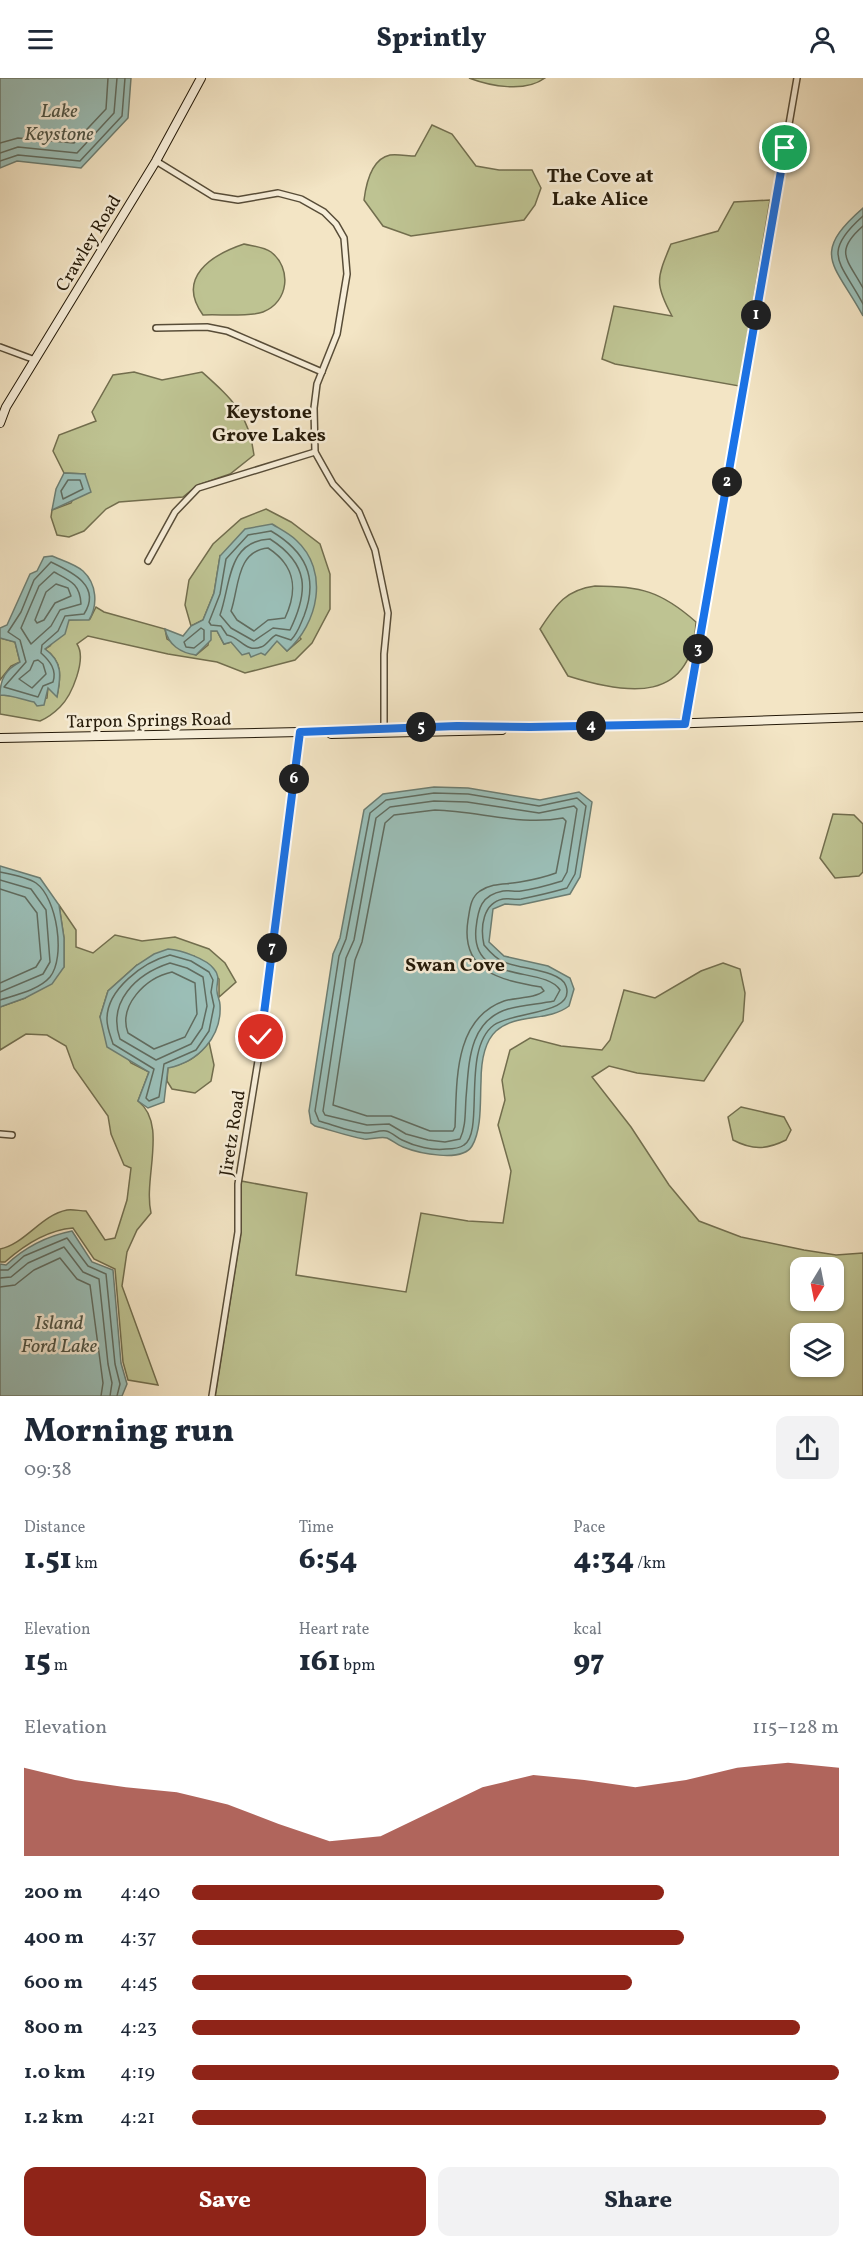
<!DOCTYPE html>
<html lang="en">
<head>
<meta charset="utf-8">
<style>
  :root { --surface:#fff; --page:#f2f2f3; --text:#1f2937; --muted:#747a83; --accent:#8f2418 }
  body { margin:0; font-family:Vollkorn,serif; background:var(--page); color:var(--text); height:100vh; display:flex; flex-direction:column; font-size:22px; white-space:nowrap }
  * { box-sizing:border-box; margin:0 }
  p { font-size:20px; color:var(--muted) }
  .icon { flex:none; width:33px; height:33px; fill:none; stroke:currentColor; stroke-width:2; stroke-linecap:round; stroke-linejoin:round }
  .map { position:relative; height:1318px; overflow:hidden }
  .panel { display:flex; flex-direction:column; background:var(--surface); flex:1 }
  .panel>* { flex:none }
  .needle { width:39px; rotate:190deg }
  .buttons { position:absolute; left:790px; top:1179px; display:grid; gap:12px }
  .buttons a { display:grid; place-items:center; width:54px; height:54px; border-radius:12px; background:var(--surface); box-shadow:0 2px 4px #0004; font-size:30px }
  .pin { position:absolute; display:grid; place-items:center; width:51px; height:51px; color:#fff; margin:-26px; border:3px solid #fff; border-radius:50%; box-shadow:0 2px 6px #0007 }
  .km { position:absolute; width:30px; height:30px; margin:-15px; border-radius:50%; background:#222; color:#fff; font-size:16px; line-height:30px; text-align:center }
  .round { display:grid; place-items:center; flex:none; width:63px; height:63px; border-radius:12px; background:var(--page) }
  .headline { display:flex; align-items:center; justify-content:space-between; height:102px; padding:0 24px }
  h1 { font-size:33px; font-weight:800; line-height:45px }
  .figures { display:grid; grid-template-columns:repeat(3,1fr); gap:9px; height:102px; padding:6px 24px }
  .figures div { display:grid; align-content:center }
  .figures b { font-size:30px; font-weight:800 }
  .figures small { font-size:16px; font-weight:400 }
  .figures p { font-size:16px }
  .chart { height:168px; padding:12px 24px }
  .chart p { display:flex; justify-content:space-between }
  .chart svg { width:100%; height:108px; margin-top:6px; fill:var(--accent); opacity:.7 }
  .cta { display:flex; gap:12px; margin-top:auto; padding:12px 24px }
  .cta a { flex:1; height:69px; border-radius:12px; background:var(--accent); color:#fff; font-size:24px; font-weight:800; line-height:69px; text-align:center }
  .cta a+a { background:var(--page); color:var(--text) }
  ul { padding:0 24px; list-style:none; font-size:20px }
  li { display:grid; grid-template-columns:96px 72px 1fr; align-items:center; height:45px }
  li i { height:15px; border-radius:8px; background:var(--accent) }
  header { display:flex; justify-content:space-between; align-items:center; height:78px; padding:0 24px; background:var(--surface); font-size:27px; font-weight:800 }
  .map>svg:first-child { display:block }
  .green { fill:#bec392; stroke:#726e4e; stroke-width:1.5; fill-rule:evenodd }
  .water { fill:#9bbfb8; stroke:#6c7d72; stroke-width:1.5 }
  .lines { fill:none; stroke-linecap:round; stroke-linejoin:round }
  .shore { stroke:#606c60; stroke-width:1.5 }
  .street-casing { stroke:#584d38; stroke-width:8 }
  .secondary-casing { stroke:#251a09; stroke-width:10 }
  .street { stroke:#f7eed9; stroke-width:5 }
  .secondary { stroke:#f7eed9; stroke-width:8 }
  .route-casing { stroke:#fff; stroke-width:12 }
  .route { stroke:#1a73e8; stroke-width:8 }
  .labels { text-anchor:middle; stroke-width:5; stroke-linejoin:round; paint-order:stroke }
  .street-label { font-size:18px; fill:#251a09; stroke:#f7eed9 }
  .water-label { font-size:20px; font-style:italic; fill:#4e5446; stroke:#f7eed9 }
  .neighbourhood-label { font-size:20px; font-weight:bold; fill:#251a09; stroke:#f7eed9 }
</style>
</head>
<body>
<header><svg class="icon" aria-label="menu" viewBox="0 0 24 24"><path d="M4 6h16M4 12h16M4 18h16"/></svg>Sprintly<svg class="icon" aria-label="person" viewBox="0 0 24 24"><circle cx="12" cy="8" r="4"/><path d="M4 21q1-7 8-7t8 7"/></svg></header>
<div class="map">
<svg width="863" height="1318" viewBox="0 0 863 1318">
  <rect width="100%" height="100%" fill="#f3e5c5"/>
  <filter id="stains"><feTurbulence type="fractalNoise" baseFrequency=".00333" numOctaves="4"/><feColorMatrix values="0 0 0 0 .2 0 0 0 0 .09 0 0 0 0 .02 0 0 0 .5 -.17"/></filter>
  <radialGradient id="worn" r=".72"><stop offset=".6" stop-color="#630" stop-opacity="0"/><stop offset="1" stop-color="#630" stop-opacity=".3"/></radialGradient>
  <g class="green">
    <path d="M469 0H545C525 15 490 8 469 0Z"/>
    <path d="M432 47 452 56 476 88 499 92H532L541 110 535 127 524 142 411 158 383 148 364 122C366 106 371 81 390 77 398 76 408 78 415 78Z"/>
    <path d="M770 122 739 308 615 286 602 281 614 228 672 238C654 205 657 200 671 166L718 153 734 124Z"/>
    <path d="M244 166C252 168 264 169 271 174 292 190 289 224 263 234 251 239 217 236 203 237 176 200 211 177 244 166Z"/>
    <path d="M134 294 162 302 202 294C232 321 249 336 254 377L230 396 198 407 183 419 119 424 106 431 84 453 69 459 57 457 51 439 52 432 71 425 85 396 64 395 53 373 59 357 96 343 92 334 113 297Z"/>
    <path d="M266 431 291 444 320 466 330 496V531L312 565 295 582 245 595 217 584 168 576 88 558 77 566C87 581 72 617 60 629 54 635 47 640 40 643L0 636V617C18 617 29 625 47 620L48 609 57 618C61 599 63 583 45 571L50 568 69 542 90 541 96 529 104 534 165 551 167 561 196 577 208 567 210 553H217L224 566 231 564 249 575 269 571 277 562 287 573 301 561 220 478 214 515 203 542 191 548 185 527 189 502 213 466 241 441Z"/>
    <path d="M595 508C640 508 661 513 696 544 692 626 628 617 568 598L540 551C556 527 565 512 595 508Z"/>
    <polygon points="0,560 15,564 20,584 11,588 0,602"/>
    <polygon points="833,736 854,737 863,746 863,794 859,798 835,800 820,780"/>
    <path d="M59 827 76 852V869L93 875 115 857 142 863 175 859 209 871 225 885 236 904 219 919V901L194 878 137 887 108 913 100 939 131 985 149 994 138 1023C168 1046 143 1100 151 1135L137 1152 127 1174 122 1208 158 1307 128 1302 123 1284 115 1191 94 1181 73 1150C48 1152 23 1168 5 1184H0V1171C25 1166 41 1137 67 1132 73 1131 80 1133 86 1133L105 1162 115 1160 127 1122 131 1090 124 1087 111 1056 108 1038 74 990 66 968 47 957 26 956 0 972V929L25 920 64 889V860Z"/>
    <path d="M723 885 740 891 745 915 743 943 704 1003 637 995 609 988 592 999 631 1049 669 1107 699 1143 741 1159 804 1172 836 1177 863 1175V1318H215L241 1154V1103L307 1115 296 1197 406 1214 421 1135 468 1143 503 1145 511 1093 498 1047 505 1022 502 1002 510 972 530 960 561 968 602 972 610 962 624 912 655 920 701 893ZM801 1190H834V1222H801ZM801 1256H834V1288H801Z"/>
    <path d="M209 964 214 987 211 1003 195 1015 172 1011 167 1003 168 989C186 986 198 979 209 964Z"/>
    <path d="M741 1029 784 1039 791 1052 786 1062C766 1072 752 1072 733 1062L728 1039Z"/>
  </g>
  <g class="water">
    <polygon points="0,0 131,0 128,40 81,90 17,83 0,90"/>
    <path d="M863 130V238C835 186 809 177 863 130Z"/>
    <polygon points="64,395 85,396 91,414 52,432 56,411"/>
    <path d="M272 446C280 451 290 456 296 462 330 493 318 546 287 573L277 563 265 577 261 575 251 579 249 575 242 577 231 564 224 566 217 553H211V562L196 577C181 575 168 567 165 551L183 558 191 548 203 542 214 515 220 478 245 451Z"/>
    <path d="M52 478C61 482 75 486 83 493 97 506 98 527 89 542H69L65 556 45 571C63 584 61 598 57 619L48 610 44 627 37 628 34 624C22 622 13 617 0 617 0 601 6 591 20 584L15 564 0 560V550L7 547 30 496 37 493 44 479Z"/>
    <path d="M434 709 468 710 540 722 579 714 592 724 580 799 570 816 520 827 505 826 493 831 489 864 504 878 548 888 570 900 574 911 569 928C548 944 516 935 496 953 483 965 481 987 481 1004 480 1023 482 1051 472 1068 462 1085 418 1075 403 1069 397 1067 392 1062 387 1060 380 1058 371 1062 364 1061 347 1058 331 1052 315 1048L311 1045 309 1033 333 876 340 860 364 732 383 716Z"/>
    <polygon points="0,788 40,800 59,827 64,860 64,889 52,906 25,920 0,929"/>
    <path d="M168 871C181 872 207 881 214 891 221 899 216 905 217 913 217 918 220 922 220 927 222 959 198 984 168 990L164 1024 148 1030 138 1023 149 994 107 969 100 939 108 913 137 887 154 876Z"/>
    <path d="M72 1153 92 1184 113 1192 121 1285 127 1306 122 1318H0V1186L6 1187C24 1170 47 1158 72 1153Z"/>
  </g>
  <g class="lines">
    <g class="shore">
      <polyline points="0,65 18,60 74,65 106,31 108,0"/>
      <polyline points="0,75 18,69 77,75 114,35 117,0"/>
      <polyline points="0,83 18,77 80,83 122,38 125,0"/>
      <path d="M863 138C820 176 841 184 863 226"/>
      <path d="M863 148C833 174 848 182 863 210"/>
      <polygon points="68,402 80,402 83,411 63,421 61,413"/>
      <path d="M271 453C305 473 319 499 304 538 300 547 298 555 291 562L276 557C270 560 267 567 261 569 246 575 240 559 227 557L221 548 211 547 209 544 220 516 226 481 248 457Z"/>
      <path d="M270 461C309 486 309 513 290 552L273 550 254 563 231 550 220 537C231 506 227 463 270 461Z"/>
      <path d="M268 470C296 488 298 512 285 540L268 542 254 553 237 542 231 533C239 510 236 473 268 470Z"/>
      <path d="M51 484C72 494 102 508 84 536L65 538 58 553 42 567 41 575C50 583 57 592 53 604L43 608 38 619 4 609 26 584 20 562 8 554 21 534 34 502Z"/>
      <path d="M54 494C71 503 80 506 81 526L60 532 51 548 31 566 21 550 39 508Z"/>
      <polygon points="56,506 68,510 71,518 55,525 44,542 37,545 35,542 46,514"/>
      <polygon points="201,550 204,552 204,562 194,570 186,569 184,564"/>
      <polygon points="38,582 43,586 46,596 32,610 19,601 30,592 34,583"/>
      <path d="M434 715 468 716 539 728 577 720 586 728 575 796 567 810C553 814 536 818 521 821 515 822 509 820 503 821 483 825 480 849 484 867 489 873 496 881 504 884 519 891 561 892 566 908 576 937 513 933 494 947 461 971 485 1054 464 1067 460 1070 451 1071 446 1071 433 1073 414 1068 402 1062 397 1060 392 1054 386 1053 380 1052 373 1055 368 1055 352 1055 334 1047 319 1043L315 1033 339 878 346 861 370 735 386 722Z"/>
      <path d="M434 723 467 724 539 735 574 728 577 731 567 794 562 803C549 807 535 811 521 813 515 814 509 812 503 813 481 817 478 831 476 850 470 908 544 887 560 912L554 923C539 926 523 927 508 931 468 943 469 986 466 1020 465 1034 466 1049 460 1061L445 1064 428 1062 406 1056 389 1046 367 1047 325 1037 323 1033 346 880 354 862 376 740 390 729Z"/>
      <path d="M435 732C478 733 521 748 563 740L566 743 556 795C545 799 532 802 520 804 506 807 494 804 480 813 470 820 470 831 468 842 460 893 499 902 541 909L544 913C534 921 516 919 504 923 453 941 457 1005 455 1049L453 1053H430L391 1038H367L333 1027 355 882 362 864 385 745 394 737Z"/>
      <path d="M0 794C10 796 27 799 36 805 57 820 66 879 50 899 39 912 15 917 0 922"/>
      <polyline points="0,802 31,811 46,832 50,884 43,896 0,914"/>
      <polyline points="0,811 25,819 37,835 41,881 36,889 0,905"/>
      <path d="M170 877 191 883 209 894 213 902 211 914 214 928 209 953 196 972 164 986 159 1019 149 1023 146 1020 154 991 113 966C111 959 107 950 107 942 106 912 143 884 170 877Z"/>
      <path d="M170 885 187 890 203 899 207 928 202 950 191 966 156 982 120 961C107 924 136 896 170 885Z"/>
      <path d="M172 894 195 905 197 936 185 959 154 971 128 955C118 928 145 900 172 894Z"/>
      <polyline points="0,1192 8,1192 24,1178 67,1160 88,1188 106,1196 115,1286 120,1306 117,1318"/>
      <polyline points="0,1200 11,1199 28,1185 64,1169 83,1194 99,1201 108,1286 112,1305 110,1318"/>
      <polyline points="0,1209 15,1207 34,1192 60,1180 77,1201 90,1207 103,1305 101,1318"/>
    </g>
    <defs>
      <g id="street">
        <polyline points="156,83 213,118 238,122 278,115 301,121 324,134 336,146 344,160 347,196 337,256 317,306 314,330 315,374 333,406 359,434 375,472 388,535 384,576 384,654"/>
        <polyline points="156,250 207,249 227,253 322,294"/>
        <polyline points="0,269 35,282"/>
        <polyline points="148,483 175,434 198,410 315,374"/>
        <polyline points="685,646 797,0"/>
        <polyline points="0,1056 12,1057"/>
        <polyline points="212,1318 238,1154 238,1106 258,983 300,654"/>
      </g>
      <g id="secondary">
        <polyline points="0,345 6,329 156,83 201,0"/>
        <polyline points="331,656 502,652"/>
        <polyline points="0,660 300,654 457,648 610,648 863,639"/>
      </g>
    </defs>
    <use href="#street" class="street-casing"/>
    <use href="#secondary" class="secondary-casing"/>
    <use href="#street" class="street"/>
    <use href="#secondary" class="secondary"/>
  </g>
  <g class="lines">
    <defs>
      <polyline id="route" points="261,959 300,654 457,648 530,649 685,646 785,70"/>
    </defs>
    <use href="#route" class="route-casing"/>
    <use href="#route" class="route"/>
  </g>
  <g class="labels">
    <g class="street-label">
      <text transform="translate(88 165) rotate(-59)" y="6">Crawley Road</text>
      <text transform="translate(149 642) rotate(-1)" y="6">Tarpon Springs Road</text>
      <text transform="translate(232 1055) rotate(-81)" y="6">Jiretz Road</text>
    </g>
    <g class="water-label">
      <text x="59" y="39">Lake<tspan x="59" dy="23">Keystone</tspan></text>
      <text x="59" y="1251">Island<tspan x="59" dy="23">Ford Lake</tspan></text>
    </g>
    <g class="neighbourhood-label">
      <text x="600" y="104">The Cove at<tspan x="600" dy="23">Lake Alice</tspan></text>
      <text x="269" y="340">Keystone<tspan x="269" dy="23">Grove Lakes</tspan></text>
      <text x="455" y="893">Swan Cove</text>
    </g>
  </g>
  <rect width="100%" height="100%" filter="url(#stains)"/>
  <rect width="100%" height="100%" fill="url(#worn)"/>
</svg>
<div class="buttons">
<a><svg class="needle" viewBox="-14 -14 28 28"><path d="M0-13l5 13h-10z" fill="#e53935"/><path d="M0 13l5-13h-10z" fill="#747a83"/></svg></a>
<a><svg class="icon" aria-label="layers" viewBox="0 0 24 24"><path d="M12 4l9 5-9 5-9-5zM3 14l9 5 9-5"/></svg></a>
</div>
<div class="pin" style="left:785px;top:70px;background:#1e9e55"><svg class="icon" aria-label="arrive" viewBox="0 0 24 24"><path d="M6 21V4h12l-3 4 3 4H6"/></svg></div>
<div class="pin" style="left:261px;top:959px;background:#d93025"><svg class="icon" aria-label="check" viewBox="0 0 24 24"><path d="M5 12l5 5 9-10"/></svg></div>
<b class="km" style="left:756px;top:237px">1</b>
<b class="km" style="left:727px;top:404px">2</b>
<b class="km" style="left:698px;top:571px">3</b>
<b class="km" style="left:591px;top:648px">4</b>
<b class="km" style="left:421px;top:649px">5</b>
<b class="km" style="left:294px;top:701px">6</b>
<b class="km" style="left:272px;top:870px">7</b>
</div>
<section class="panel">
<div class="headline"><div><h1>Morning run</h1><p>09:38</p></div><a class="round"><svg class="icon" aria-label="share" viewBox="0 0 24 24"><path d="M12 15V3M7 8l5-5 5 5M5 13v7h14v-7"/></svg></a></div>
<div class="figures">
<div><p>Distance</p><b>1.51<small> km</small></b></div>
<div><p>Time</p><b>6:54</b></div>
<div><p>Pace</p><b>4:34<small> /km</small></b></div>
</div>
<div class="figures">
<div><p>Elevation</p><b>15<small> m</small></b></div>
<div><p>Heart rate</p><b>161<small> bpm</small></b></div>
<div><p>kcal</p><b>97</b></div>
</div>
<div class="chart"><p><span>Elevation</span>115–128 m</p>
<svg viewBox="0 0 160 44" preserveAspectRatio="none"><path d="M0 44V8L10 13L20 16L30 18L40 23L50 31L60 38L70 36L80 26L90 16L100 11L110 13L120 16L130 13L140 8L150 6L160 8V44z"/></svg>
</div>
<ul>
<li><b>200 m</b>4:40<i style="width:73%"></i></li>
<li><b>400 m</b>4:37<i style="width:76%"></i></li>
<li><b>600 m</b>4:45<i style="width:68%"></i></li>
<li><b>800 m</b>4:23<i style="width:94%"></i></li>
<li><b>1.0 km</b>4:19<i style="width:100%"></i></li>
<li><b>1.2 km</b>4:21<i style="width:98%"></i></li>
</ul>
<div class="cta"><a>Save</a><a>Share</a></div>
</section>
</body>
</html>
